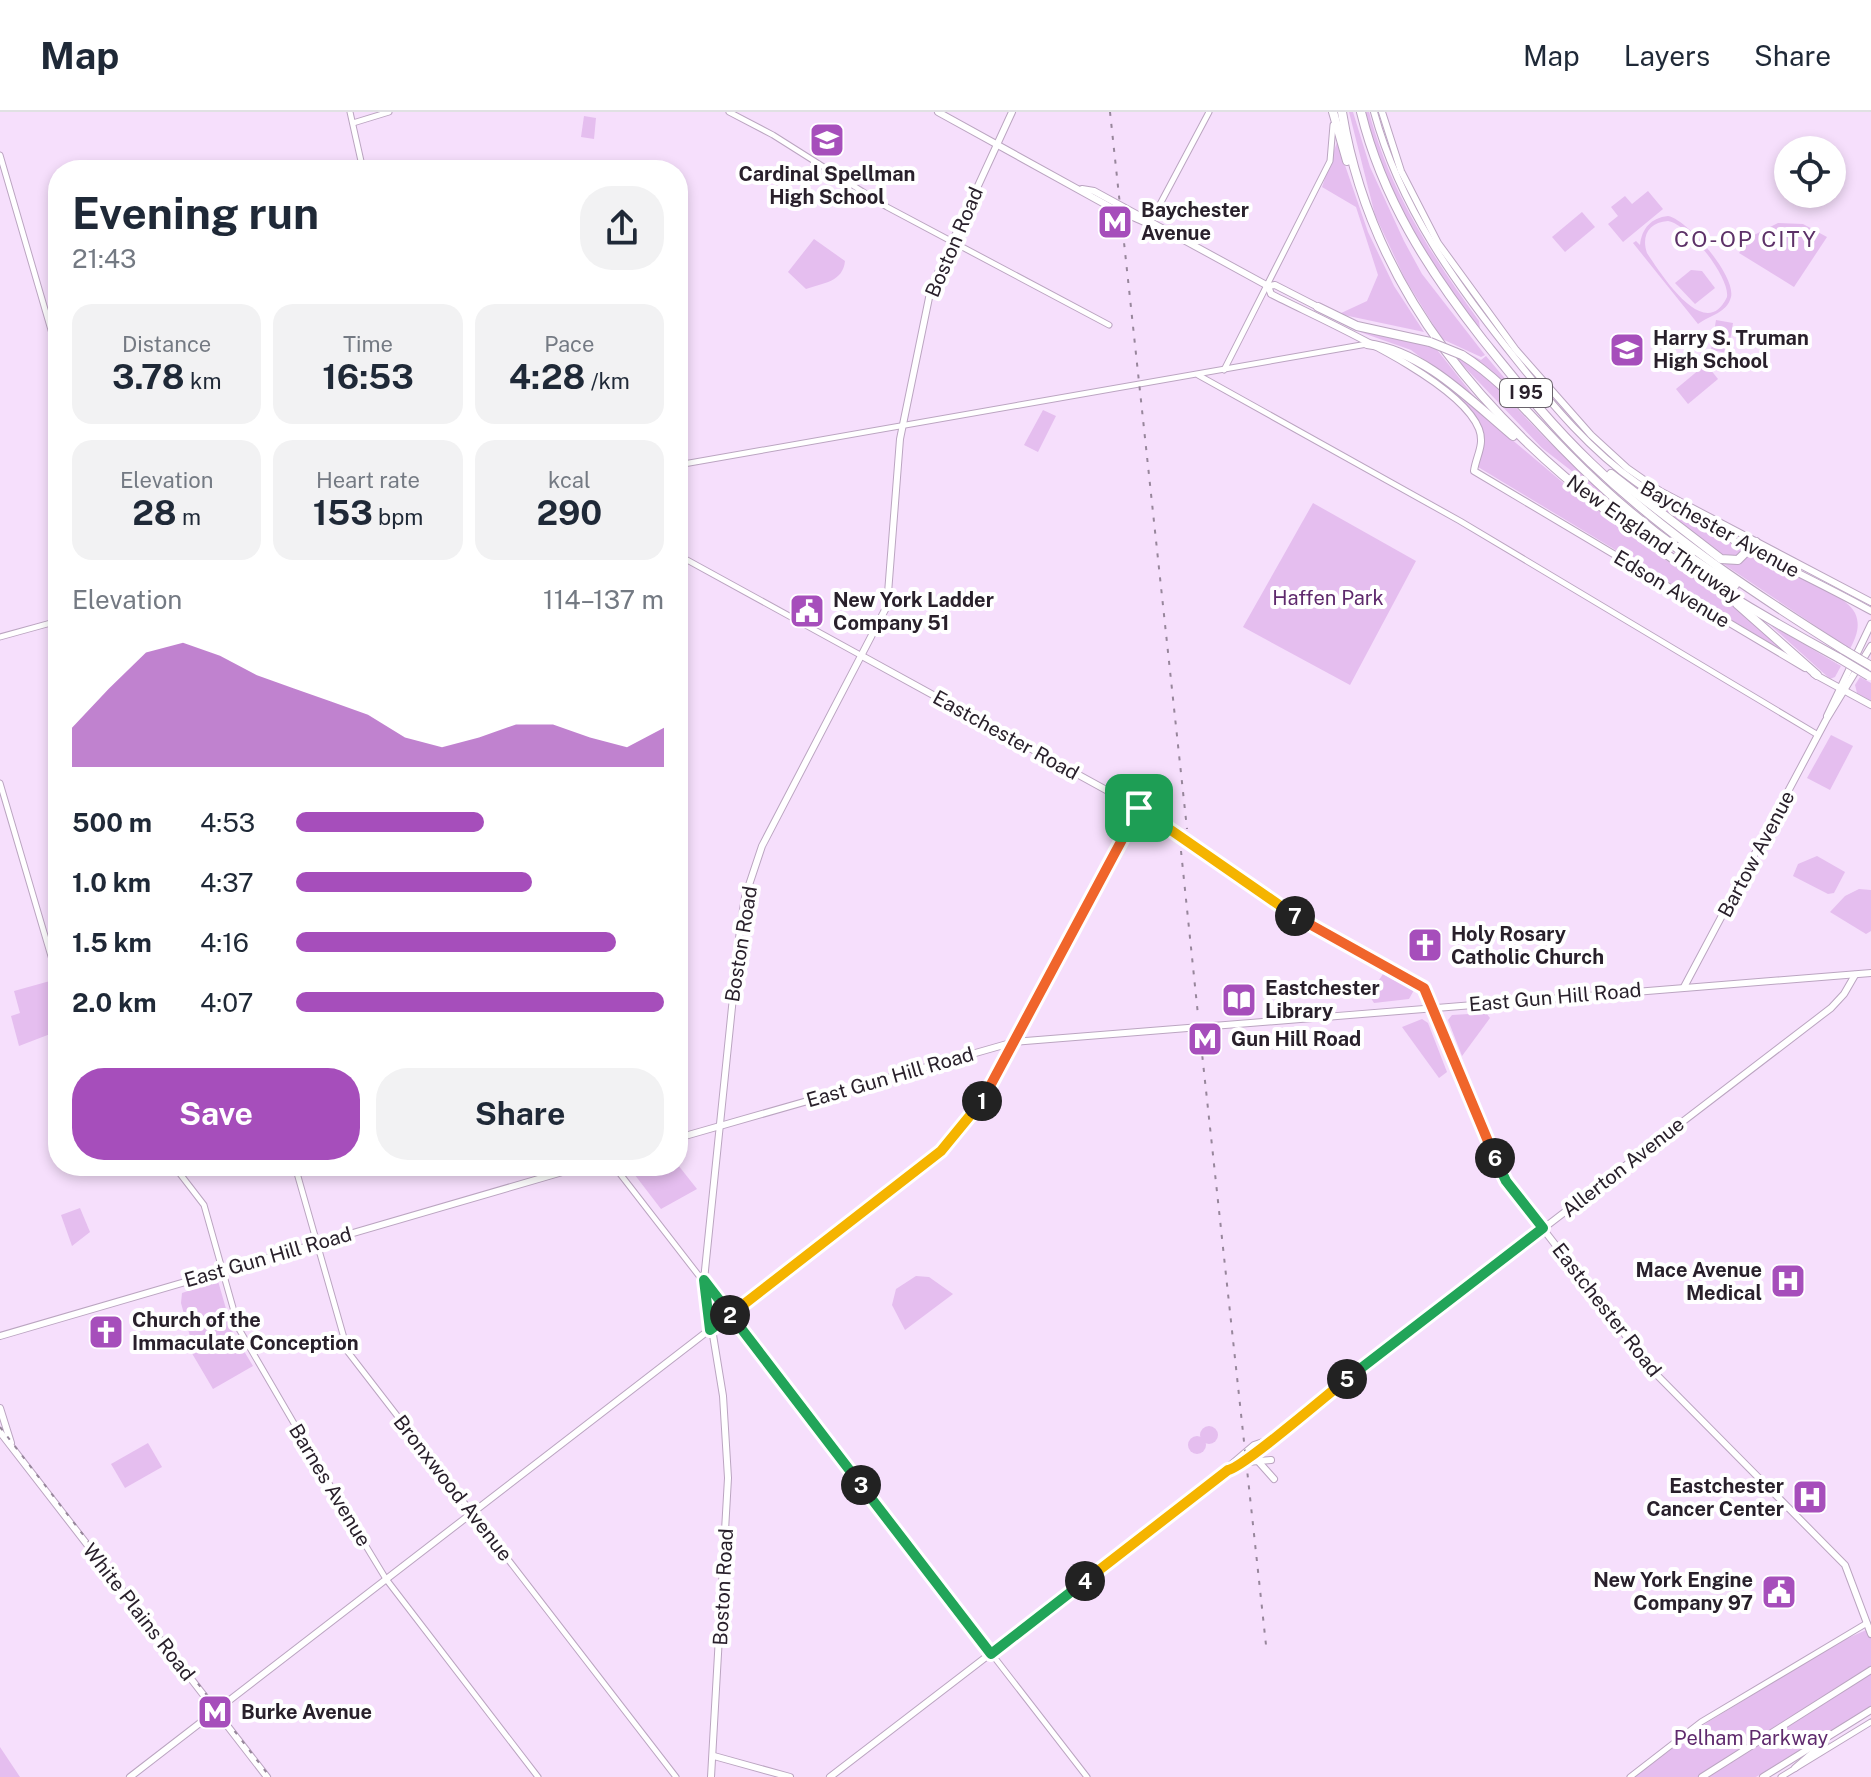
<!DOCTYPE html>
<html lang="en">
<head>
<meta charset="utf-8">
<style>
  :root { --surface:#fff; --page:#f2f2f3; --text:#1f2937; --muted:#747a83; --line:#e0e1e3; --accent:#a64ebb }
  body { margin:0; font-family:"Public Sans",sans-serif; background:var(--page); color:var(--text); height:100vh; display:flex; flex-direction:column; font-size:30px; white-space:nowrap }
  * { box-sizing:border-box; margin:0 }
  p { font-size:26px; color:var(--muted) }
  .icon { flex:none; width:44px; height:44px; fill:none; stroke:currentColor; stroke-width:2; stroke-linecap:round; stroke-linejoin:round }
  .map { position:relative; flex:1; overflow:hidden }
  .sheet { position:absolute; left:48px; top:48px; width:640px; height:1016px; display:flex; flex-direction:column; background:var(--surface); border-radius:32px; box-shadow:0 4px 12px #0003 }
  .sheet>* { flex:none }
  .fabs { position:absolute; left:1774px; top:24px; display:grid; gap:16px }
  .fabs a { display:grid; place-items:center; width:72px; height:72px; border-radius:50%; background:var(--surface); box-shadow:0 4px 12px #0003; font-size:40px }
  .pin { position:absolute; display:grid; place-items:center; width:68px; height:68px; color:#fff; margin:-34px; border-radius:16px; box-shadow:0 4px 12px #0006 }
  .km { position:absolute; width:40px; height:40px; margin:-20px; border-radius:50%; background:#222; color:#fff; font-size:22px; line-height:40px; text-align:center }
  .round { display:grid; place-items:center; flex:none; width:84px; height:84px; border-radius:32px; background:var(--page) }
  .summary { display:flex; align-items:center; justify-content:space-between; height:136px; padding:0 24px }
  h1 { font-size:44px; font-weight:700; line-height:60px }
  .stats { display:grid; grid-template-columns:repeat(3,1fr); gap:12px; height:136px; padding:8px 24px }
  .stats div { display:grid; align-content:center; border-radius:20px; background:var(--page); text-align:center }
  .stats b { font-size:34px; font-weight:700 }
  .stats small { font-size:22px; font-weight:400 }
  .stats p { font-size:22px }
  .chart { height:224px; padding:16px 24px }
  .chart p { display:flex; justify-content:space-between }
  .chart svg { width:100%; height:144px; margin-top:8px; fill:var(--accent); opacity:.7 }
  .button { display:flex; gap:16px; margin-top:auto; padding:16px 24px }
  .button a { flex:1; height:92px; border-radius:32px; background:var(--accent); color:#fff; font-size:32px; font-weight:700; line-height:92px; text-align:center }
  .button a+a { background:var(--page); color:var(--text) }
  ul { padding:0 24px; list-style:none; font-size:26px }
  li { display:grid; grid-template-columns:128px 96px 1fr; align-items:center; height:60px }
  li i { height:20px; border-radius:10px; background:var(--accent) }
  header { display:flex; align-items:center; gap:48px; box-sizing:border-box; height:112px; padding:0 40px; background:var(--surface); border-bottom:2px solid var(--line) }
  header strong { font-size:38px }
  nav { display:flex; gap:44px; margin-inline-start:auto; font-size:28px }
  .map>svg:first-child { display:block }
  .green { fill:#e5beef; fill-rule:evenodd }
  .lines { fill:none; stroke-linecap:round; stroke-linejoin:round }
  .minor-casing { stroke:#bba5c1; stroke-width:7 }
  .major-casing { stroke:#bba5c1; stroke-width:8 }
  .highway-casing { stroke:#bba5c1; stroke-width:10 }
  .minor { stroke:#fff; stroke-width:5 }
  .major { stroke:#fff; stroke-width:6 }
  .highway { stroke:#fff; stroke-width:8 }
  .rail { stroke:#97869b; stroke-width:2; stroke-dasharray:4 8; stroke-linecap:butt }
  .major-bridge-casing { stroke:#bba5c1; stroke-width:8; stroke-linecap:butt }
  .highway-bridge-casing { stroke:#bba5c1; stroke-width:10; stroke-linecap:butt }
  .major-bridge { stroke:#fff; stroke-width:6 }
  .highway-bridge { stroke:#fff; stroke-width:8 }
  .split-1-casing { stroke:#fff; stroke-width:16 }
  .split-2-casing { stroke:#fff; stroke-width:16 }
  .split-3-casing { stroke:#fff; stroke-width:16 }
  .split-4-casing { stroke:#fff; stroke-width:16 }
  .split-5-casing { stroke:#fff; stroke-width:16 }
  .split-6-casing { stroke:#fff; stroke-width:16 }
  .split-7-casing { stroke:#fff; stroke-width:16 }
  .split-8-casing { stroke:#fff; stroke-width:16 }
  .split-1 { stroke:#f0652b; stroke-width:10 }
  .split-2 { stroke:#f5b400; stroke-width:10 }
  .split-3 { stroke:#22a559; stroke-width:10 }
  .split-4 { stroke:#22a559; stroke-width:10 }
  .split-5 { stroke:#f5b400; stroke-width:10 }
  .split-6 { stroke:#22a559; stroke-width:10 }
  .split-7 { stroke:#f0652b; stroke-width:10 }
  .split-8 { stroke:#f5b400; stroke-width:10 }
  .labels { text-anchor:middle; stroke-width:8; stroke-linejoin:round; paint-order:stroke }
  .shield { fill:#fff; stroke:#69636b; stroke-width:2 }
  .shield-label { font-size:18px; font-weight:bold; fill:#29202b }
  .poi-label { font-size:20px; font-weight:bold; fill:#29202b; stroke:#fff; text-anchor:start }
  .street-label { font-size:20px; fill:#29202b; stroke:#fff }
  .park-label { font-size:20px; fill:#5f2a6d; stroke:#fff }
  .neighbourhood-label { font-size:22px; letter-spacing:2px; fill:#5d3268; stroke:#fff }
</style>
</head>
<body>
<header>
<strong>Map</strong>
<nav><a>Map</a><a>Layers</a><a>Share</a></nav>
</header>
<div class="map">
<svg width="1871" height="1665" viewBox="0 0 1871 1665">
  <rect width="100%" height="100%" fill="#f6dffc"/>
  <g class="green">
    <polygon points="1349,0 1353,0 1370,55 1404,129 1422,162 1485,243 1481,245 1442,227 1405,167 1375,103"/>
    <path d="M1365 0H1369C1390 80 1432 144 1479 209L1480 216C1430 156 1383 79 1365 0Z"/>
    <polygon points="584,4 596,6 594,27 581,25"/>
    <polygon points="1337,30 1368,120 1394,174 1424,220 1339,202 1367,189 1378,163 1356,95 1322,75"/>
    <polygon points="1648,79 1663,97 1623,130 1608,112 1618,104 1611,95 1625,84 1632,92"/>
    <polygon points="1582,100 1595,115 1565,140 1552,125"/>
    <path d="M1668 104C1688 108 1736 164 1731 185 1727 201 1710 203 1698 212L1633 131 1636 129 1640 133C1642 116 1651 106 1668 104ZM1668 109C1688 112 1730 165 1727 185 1705 232 1661 162 1647 141 1641 124 1649 110 1668 109Z"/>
    <polygon points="1778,111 1803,112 1827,125 1794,175 1739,141 1754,123"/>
    <path d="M814 127 845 149C843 170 823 171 806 177L788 160Z"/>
    <polygon points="1691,158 1702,159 1715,176 1695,192 1675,171"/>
    <polygon points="1716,208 1733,211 1728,241 1711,238"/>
    <polygon points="1361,218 1434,234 1476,287 1411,238 1360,220"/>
    <polygon points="1456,235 1481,248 1486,244 1542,311"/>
    <polygon points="1452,242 1487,265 1546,327 1649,419 1542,336"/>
    <polygon points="1397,244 1446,272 1580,385 1646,435 1734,493 1788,542 1478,355 1483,335 1473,303"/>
    <polygon points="1706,252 1718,267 1688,292 1676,277"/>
    <polygon points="1043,298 1056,304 1038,340 1024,333"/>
    <polygon points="1606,352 1644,381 1744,437 1738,444 1719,442"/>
    <polygon points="1313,391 1416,449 1350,573 1243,515"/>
    <path d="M1752 440C1773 452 1845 480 1855 501 1861 514 1856 525 1850 537L1719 449 1738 451Z"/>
    <polygon points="1769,512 1841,554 1835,565 1830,567"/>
    <polygon points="1860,565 1871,571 1871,589 1857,581 1855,573"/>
    <polygon points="1831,623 1853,634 1830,678 1807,666"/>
    <polygon points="1817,744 1845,760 1834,781 1828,782 1793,764 1798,752"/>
    <polygon points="1859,777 1871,778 1871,819 1866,822 1830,800 1845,784"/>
    <polygon points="1383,862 1414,878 1409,887 1374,891 1369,883"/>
    <polygon points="50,869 58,894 58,919 19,934 11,904 20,901 14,879"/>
    <polygon points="1486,901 1490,906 1462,944 1448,908 1452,903"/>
    <polygon points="1422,907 1428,911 1447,960 1439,966 1402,915"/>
    <polygon points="678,1053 697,1077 661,1097 628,1054"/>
    <polygon points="80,1096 90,1120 72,1134 61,1103"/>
    <polygon points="916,1164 929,1165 953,1182 905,1218 892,1193 896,1177"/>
    <polygon points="218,1169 233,1221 253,1254 213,1277 190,1238 192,1232 181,1191 182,1181"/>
    <circle cx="1209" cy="1323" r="9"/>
    <circle cx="1197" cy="1333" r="9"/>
    <polygon points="148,1331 162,1355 125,1376 111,1352"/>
    <polygon points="1871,1516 1871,1595 1756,1665 1634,1665 1708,1610 1841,1529"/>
    <polygon points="0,1635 20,1665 0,1665"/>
  </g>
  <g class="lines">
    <defs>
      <g id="minor">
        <polyline points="350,0 363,58"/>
        <polyline points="729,0 773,23 887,95 1109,213"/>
        <polyline points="353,11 389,0"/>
        <polyline points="0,43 58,242"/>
        <polyline points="1150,111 1209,0"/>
        <polyline points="1224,258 1330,49 1333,13"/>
        <polyline points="1198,263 1460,409 1818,623"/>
        <polyline points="678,353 1367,232"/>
        <polyline points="678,443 862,544"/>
        <polyline points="0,525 58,509"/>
        <polyline points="0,671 58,868"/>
        <polyline points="174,1054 204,1093 239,1217 355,1416 386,1467 538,1665"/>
        <polyline points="295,1054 348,1240 676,1665"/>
        <polyline points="614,1054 1087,1665"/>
        <polyline points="1630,1665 1701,1610 1867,1511"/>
        <polyline points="1781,1665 1871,1610"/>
      </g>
      <g id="major">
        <polyline points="938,0 1110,95 1149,112"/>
        <path d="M1374 0C1400 96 1457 174 1518 250 1553 294 1591 339 1637 371 1709 422 1794 456 1871 499"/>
        <polyline points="1382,0 1401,59 1438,131 1516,238 1591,323 1627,356 1660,379 1871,490"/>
        <path d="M1082 77 1094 79 1268 174 1271 182C1321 208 1459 266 1479 317 1485 333 1476 344 1474 359L1805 556"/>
        <polyline points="1268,174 1275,173 1318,195"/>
        <polyline points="862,544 1139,696 1173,719"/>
        <polyline points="1814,562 1871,593"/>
        <polyline points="1827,604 1871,512"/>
        <polyline points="1196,736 1315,818 1413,866 1424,876 1471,994 1506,1069 1653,1259 1845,1453 1871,1522"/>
        <polyline points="1684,875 1826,608 1871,534"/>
        <polyline points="678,1026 1014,930 1871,861"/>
        <polyline points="0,1224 583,1054"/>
        <polyline points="0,1296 11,1331"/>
        <polyline points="0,1320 267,1665"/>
        <polyline points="1258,1349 1274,1367"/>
        <polyline points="1247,1350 1271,1348"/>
        <polyline points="1228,1358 1247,1350 1287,1313 1831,896 1844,882 1855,863"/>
        <polyline points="714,1644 790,1665"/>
        <polyline points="1795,1656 1825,1630"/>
        <polyline points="130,1665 941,1039 976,999 1139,696"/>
        <polyline points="711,1665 728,1366 723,1284 704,1168 740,817 745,785 762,734 887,494 900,327 931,176 1012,0"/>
        <polyline points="830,1665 1184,1393 1254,1333 1269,1328"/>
        <polyline points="1702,1665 1871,1558"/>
        <polyline points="1763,1665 1871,1598"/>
      </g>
      <g id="highway">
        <polyline points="1333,0 1347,49"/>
        <path d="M1342 0C1385 265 1619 427 1839 546"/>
        <path d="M1361 0C1382 86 1429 159 1483 228 1517 270 1551 313 1591 351 1667 424 1755 482 1844 538"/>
        <polyline points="1318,195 1357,214 1430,230"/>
        <path d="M1367 232C1424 239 1471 289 1513 324"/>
        <path d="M1462 243C1502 268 1533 307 1566 340 1617 392 1672 438 1735 473"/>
        <polyline points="1611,362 1721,447 1738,448 1756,430"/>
        <polyline points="1737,492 1817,563"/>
      </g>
    </defs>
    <use href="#minor" class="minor-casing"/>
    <use href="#major" class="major-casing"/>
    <use href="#highway" class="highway-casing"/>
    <use href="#minor" class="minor"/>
    <use href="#major" class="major"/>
    <use href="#highway" class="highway"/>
    <g class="rail">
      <polyline points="1110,0 1187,717"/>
      <polyline points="1181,739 1198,903"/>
      <polyline points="1201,932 1266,1533"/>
      <polyline points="0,1315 270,1665"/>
    </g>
    <defs>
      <polyline id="major-bridge" points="1173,719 1196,736"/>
      <g id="highway-bridge">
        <polyline points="1430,230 1462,243"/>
        <polyline points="1844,538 1871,554"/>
        <polyline points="1839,546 1869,564"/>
      </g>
    </defs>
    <use href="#major-bridge" class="major-bridge-casing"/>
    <use href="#highway-bridge" class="highway-bridge-casing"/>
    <use href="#major-bridge" class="major-bridge"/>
    <use href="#highway-bridge" class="highway-bridge"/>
  </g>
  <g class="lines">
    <defs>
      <polyline id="split-1" points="982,989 1139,696"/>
      <polyline id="split-2" points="730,1203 941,1039 982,989"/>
      <polyline id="split-3" points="730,1203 710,1218 704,1168 861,1373"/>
      <polyline id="split-4" points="861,1373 991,1542 1085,1469"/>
      <path id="split-5" d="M1085 1469 1228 1358C1241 1357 1328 1282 1347 1267"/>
      <polyline id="split-6" points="1347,1267 1543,1116 1506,1069 1495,1046"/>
      <polyline id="split-7" points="1295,804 1424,876 1495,1046"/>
      <polyline id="split-8" points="1139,696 1295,804"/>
    </defs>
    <use href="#split-1" class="split-1-casing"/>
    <use href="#split-2" class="split-2-casing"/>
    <use href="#split-3" class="split-3-casing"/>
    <use href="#split-4" class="split-4-casing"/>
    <use href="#split-5" class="split-5-casing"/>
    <use href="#split-6" class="split-6-casing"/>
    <use href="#split-7" class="split-7-casing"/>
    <use href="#split-8" class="split-8-casing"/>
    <use href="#split-1" class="split-1"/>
    <use href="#split-2" class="split-2"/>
    <use href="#split-3" class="split-3"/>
    <use href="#split-4" class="split-4"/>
    <use href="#split-5" class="split-5"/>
    <use href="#split-6" class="split-6"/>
    <use href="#split-7" class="split-7"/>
    <use href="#split-8" class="split-8"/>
  </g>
  <defs>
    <symbol id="school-square" viewBox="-11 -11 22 22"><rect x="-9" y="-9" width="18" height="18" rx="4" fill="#a64ebb" stroke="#fff"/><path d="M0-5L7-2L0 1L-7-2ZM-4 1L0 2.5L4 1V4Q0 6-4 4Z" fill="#fff"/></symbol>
    <symbol id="metro-square" viewBox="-11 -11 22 22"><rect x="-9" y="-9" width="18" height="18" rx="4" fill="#a64ebb" stroke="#fff"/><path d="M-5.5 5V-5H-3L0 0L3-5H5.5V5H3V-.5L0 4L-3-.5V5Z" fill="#fff"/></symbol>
    <symbol id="civic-square" viewBox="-11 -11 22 22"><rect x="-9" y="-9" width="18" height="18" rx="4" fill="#a64ebb" stroke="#fff"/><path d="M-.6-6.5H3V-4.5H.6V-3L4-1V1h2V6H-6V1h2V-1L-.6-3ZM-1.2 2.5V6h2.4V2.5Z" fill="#fff"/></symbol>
    <symbol id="church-square" viewBox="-11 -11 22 22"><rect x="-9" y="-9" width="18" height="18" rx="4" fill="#a64ebb" stroke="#fff"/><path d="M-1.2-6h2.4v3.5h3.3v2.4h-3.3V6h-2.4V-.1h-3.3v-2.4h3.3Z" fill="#fff"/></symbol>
    <symbol id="library-square" viewBox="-11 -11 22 22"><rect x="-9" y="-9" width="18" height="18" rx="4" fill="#a64ebb" stroke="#fff"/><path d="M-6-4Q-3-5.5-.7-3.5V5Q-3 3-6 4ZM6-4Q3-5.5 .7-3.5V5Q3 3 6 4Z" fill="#fff"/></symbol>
    <symbol id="hospital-square" viewBox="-11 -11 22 22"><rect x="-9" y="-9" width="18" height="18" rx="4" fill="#a64ebb" stroke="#fff"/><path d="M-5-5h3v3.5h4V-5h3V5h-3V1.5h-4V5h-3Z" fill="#fff"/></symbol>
  </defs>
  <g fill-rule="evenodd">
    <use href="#school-square" x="807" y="8" width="40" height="40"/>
    <use href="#metro-square" x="1095" y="90" width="40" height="40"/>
    <use href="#school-square" x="1607" y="218" width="40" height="40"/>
    <use href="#civic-square" x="787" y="479" width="40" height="40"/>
    <use href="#church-square" x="1405" y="813" width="40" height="40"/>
    <use href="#library-square" x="1219" y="868" width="40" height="40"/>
    <use href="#metro-square" x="1185" y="907" width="40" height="40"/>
    <use href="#hospital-square" x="1768" y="1149" width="40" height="40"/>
    <use href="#church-square" x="86" y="1200" width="40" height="40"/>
    <use href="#hospital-square" x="1790" y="1365" width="40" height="40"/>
    <use href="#civic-square" x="1759" y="1460" width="40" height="40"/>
    <use href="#metro-square" x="195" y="1580" width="40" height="40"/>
  </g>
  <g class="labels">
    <rect class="shield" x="1500" y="267" width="52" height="28" rx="6"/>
    <g class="shield-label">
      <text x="1526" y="287">I 95</text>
    </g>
    <g class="poi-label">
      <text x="827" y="69" text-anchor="middle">Cardinal Spellman<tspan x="827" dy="23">High School</tspan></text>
      <text x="1141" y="105">Baychester<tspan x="1141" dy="23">Avenue</tspan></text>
      <text x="1653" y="233">Harry S. Truman<tspan x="1653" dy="23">High School</tspan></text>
      <text x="833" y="495">New York Ladder<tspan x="833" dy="23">Company 51</tspan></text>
      <text x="1451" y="829">Holy Rosary<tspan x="1451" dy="23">Catholic Church</tspan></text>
      <text x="1265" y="883">Eastchester<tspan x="1265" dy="23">Library</tspan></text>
      <text x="1231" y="934">Gun Hill Road</text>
      <text x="1762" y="1165" text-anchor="end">Mace Avenue<tspan x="1762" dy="23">Medical</tspan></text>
      <text x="132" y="1215">Church of the<tspan x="132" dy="23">Immaculate Conception</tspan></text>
      <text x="1784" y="1381" text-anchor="end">Eastchester<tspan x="1784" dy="23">Cancer Center</tspan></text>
      <text x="1753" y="1475" text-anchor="end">New York Engine<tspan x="1753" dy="23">Company 97</tspan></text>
      <text x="241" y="1607">Burke Avenue</text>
    </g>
    <g class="street-label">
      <text transform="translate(954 130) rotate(-67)" y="7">Boston Road</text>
      <text transform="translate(1720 417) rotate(29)" y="7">Baychester Avenue</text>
      <text transform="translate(1654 427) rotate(35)" y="7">New England Thruway</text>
      <text transform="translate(1672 477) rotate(31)" y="7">Edson Avenue</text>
      <text transform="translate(1006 623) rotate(29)" y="7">Eastchester Road</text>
      <text transform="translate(1756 742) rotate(-62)" y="7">Bartow Avenue</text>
      <text transform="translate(741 832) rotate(-81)" y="7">Boston Road</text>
      <text transform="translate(1555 885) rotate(-5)" y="7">East Gun Hill Road</text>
      <text transform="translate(890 965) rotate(-16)" y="7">East Gun Hill Road</text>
      <text transform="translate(1623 1055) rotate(-38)" y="7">Allerton Avenue</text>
      <text transform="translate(268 1145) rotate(-16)" y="7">East Gun Hill Road</text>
      <text transform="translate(1607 1198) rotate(52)" y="7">Eastchester Road</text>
      <text transform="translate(330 1373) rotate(59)" y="7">Barnes Avenue</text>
      <text transform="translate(453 1376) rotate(52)" y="7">Bronxwood Avenue</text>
      <text transform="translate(723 1475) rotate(-87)" y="7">Boston Road</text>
      <text transform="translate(139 1500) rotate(52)" y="7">White Plains Road</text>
    </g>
    <g class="park-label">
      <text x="1328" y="493">Haffen Park</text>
      <text x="1751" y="1633">Pelham Parkway</text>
    </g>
    <g class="neighbourhood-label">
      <text x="1746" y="135">CO-OP CITY</text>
    </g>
  </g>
</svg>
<div class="fabs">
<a><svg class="icon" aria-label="locate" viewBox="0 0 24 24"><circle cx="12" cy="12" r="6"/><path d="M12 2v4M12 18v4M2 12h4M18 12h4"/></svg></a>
</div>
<div class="pin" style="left:1139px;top:696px;background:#1e9e55"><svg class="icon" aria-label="arrive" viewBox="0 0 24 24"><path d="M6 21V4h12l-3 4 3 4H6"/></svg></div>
<b class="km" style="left:982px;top:989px">1</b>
<b class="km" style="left:730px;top:1203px">2</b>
<b class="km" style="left:861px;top:1373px">3</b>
<b class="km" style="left:1085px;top:1469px">4</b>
<b class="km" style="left:1347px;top:1267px">5</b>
<b class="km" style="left:1495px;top:1046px">6</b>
<b class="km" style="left:1295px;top:804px">7</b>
<section class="sheet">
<div class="summary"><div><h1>Evening run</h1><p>21:43</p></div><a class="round"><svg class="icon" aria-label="share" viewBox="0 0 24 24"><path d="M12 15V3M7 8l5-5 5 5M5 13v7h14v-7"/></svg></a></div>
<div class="stats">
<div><p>Distance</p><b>3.78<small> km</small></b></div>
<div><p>Time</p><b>16:53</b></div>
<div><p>Pace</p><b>4:28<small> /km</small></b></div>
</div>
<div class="stats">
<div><p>Elevation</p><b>28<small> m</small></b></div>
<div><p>Heart rate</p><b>153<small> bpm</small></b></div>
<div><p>kcal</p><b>290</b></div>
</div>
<div class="chart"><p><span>Elevation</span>114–137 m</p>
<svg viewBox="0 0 160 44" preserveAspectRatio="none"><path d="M0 44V32L10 20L20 9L30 6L40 10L50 16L60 20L70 24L80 28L90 35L100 38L110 35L120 31L130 31L140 35L150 38L160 32V44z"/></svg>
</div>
<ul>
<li><b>500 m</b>4:53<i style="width:51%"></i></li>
<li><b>1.0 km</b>4:37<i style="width:64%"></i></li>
<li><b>1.5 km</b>4:16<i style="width:87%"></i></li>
<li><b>2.0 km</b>4:07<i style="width:100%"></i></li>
</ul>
<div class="button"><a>Save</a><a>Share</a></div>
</section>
</div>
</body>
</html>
